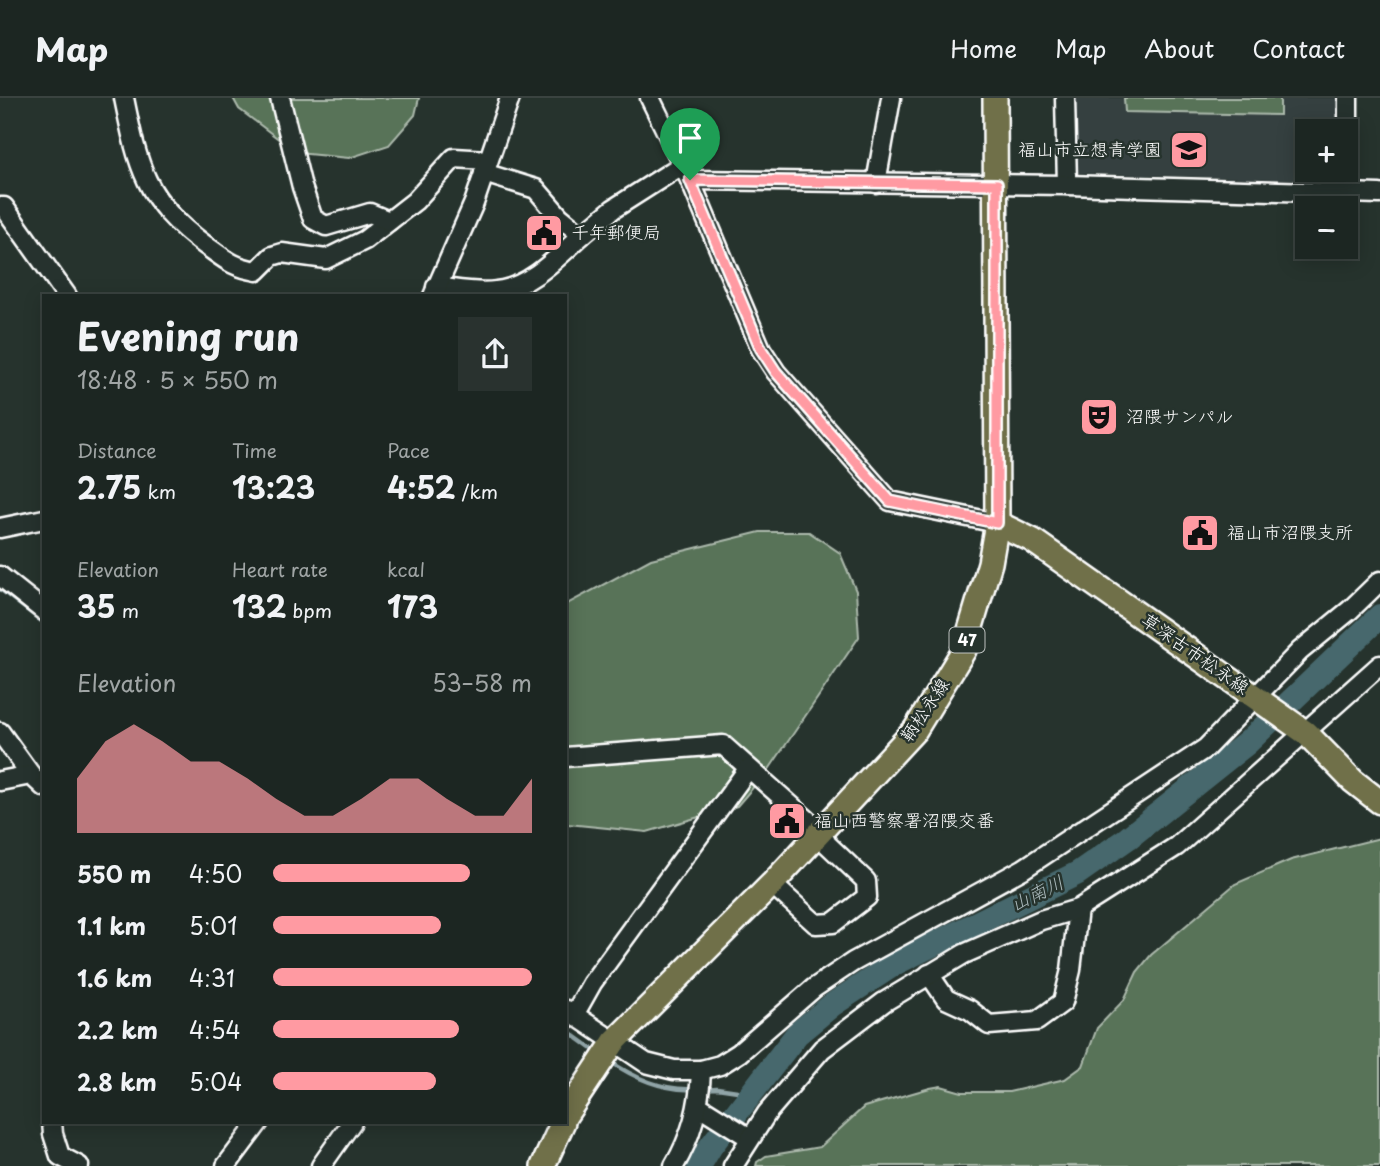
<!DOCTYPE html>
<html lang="en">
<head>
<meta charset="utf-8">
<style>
  :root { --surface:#1c2622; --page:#29322f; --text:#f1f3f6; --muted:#a0a5a5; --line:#3a4340; --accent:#ff9aa2 }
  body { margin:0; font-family:"Playpen Sans","Klee One",sans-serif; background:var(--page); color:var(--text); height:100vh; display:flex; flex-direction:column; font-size:26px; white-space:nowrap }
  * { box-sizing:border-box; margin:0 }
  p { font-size:23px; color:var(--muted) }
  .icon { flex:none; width:38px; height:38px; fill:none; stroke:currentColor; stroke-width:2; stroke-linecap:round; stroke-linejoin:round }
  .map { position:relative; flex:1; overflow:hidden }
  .sheet { position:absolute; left:42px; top:196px; width:525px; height:830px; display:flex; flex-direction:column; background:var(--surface); border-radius:0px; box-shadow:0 4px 18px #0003,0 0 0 2px var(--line) }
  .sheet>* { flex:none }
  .buttons { position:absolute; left:1295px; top:21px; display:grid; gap:14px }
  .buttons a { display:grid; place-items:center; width:63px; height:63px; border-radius:0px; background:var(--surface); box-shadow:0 4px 18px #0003,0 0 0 2px var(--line); font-size:35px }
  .pin { position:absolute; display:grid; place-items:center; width:60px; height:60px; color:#fff; margin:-72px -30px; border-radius:50% 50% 50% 0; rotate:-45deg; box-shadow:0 0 7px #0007 }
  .pin .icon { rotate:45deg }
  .round { display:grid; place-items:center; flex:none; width:74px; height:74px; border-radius:0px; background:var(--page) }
  .head { display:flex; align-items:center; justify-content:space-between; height:119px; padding:0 35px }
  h1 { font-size:38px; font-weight:700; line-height:52px }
  .stats { display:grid; grid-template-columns:repeat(3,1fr); gap:10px; height:119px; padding:7px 35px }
  .stats div { display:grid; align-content:center }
  .stats b { font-size:30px; font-weight:700 }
  .stats small { font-size:19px; font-weight:400 }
  .stats p { font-size:19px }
  .chart { height:196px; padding:14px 35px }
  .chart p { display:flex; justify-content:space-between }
  .chart svg { width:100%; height:126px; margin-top:7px; fill:var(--accent); opacity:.7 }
  ul { padding:0 35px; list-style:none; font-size:23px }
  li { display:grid; grid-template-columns:112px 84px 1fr; align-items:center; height:52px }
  li i { height:18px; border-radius:9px; background:var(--accent) }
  header { display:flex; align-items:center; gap:42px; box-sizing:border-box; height:98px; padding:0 35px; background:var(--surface); border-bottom:2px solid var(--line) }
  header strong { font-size:33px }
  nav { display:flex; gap:38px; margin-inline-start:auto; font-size:24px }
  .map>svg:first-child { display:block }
  .built { fill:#35403f }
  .green { fill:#587359; stroke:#acb9ac; stroke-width:2 }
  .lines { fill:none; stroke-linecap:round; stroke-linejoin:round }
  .stream { stroke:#90a4a7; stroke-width:4.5 }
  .river { stroke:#46686d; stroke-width:24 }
  .minor-casing { stroke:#fff; stroke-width:23 }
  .major-casing { stroke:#fff; stroke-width:28 }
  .minor { stroke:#26332d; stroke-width:18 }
  .major { stroke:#6f704a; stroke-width:23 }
  .route-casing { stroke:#fff; stroke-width:14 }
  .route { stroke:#ff9aa2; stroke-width:9 }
  .labels { text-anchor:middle; stroke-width:5; stroke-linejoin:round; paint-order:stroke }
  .shield { fill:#26332d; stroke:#bec2c0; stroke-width:2 }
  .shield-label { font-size:16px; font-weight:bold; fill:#fff }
  .poi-label { font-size:18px; fill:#fff; stroke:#26332d; text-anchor:start }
  .street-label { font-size:18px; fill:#fff; stroke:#26332d }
  .water-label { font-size:19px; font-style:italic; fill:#acbbbd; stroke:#26332d }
</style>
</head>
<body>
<header>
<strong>Map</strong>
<nav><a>Home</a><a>Map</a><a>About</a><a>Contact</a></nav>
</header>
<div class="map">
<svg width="1380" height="1068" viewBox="0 0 1380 1068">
  <rect width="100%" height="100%" fill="#26332d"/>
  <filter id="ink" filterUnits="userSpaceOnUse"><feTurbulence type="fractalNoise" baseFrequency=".0143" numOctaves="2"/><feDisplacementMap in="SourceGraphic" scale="14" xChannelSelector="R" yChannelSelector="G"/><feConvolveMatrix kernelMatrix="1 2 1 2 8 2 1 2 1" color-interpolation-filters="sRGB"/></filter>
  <g filter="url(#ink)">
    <polygon class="built" points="1070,0 1344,0 1343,33 1307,33 1307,72 1343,72 1342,83 1072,75"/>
    <g class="green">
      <polygon points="233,0 419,0 415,17 389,47 349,60 297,55 239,11"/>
      <polygon points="1124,0 1280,0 1280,17 1125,14"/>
      <polygon points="760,434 809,434 840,455 856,493 859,539 770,670 737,708 647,734 568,726 565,724 565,507 651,461"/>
      <polygon points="1380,740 1380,1068 756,1068 757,1064 766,1058 820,1049 864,1009 930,990 941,988 962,994 1009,994 1065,981 1083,968 1097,930 1124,902 1137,874 1151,857 1235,786 1291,762"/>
    </g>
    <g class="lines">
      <g class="stream">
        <polyline points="0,491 44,525"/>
        <polyline points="565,931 598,955"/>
        <path d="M608 962C634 980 663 993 694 991"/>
        <polyline points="703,991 717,990 751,995"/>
      </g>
      <polyline class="river" points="699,1068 711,1048 797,936 832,907 896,865 1078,775 1128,740 1247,645 1380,518"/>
      <defs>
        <g id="minor">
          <path d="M124 0C138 69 145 103 205 147 225 161 232 169 257 173L272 158 282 155 326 161 365 142 415 103 454 60 488 62"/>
          <polyline points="280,0 302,89 313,121 326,128 370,115 389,123"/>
          <polyline points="650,0 690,82 761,251 776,274 890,403 997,425"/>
          <polyline points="1065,0 1067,87"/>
          <polyline points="1348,0 1348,96"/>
          <polyline points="484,75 536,91 560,119 582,137 613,111 682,67"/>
          <polyline points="690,82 1067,87 1380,96"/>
          <polyline points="876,85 891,0"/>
          <polyline points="0,109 4,109 67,198"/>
          <path d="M436 189C455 191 477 196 496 193 529 190 558 159 582 137"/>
          <polyline points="433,198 474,105 510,0"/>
          <polyline points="0,430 44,421"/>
          <polyline points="0,478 44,513"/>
          <polyline points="0,634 31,677 44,689"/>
          <polyline points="565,659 723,647 821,734 827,746 866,783 867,799 833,825 816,826 772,786"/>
          <polyline points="0,683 31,677"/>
          <polyline points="929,876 946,901 970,912 989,927 1037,923 1063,904 1071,872 1078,811"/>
          <polyline points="567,912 646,965 674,972 701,972"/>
          <polyline points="574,917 592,885 748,671"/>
          <polyline points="699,1008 750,1040"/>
          <polyline points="52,1024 53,1036 60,1058 79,1068"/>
          <polyline points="226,1068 259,1024"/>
          <polyline points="321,1068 352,1024"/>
          <path d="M674 1068C692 1038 700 1007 701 972L720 967 739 955 814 890 853 864 1023 771 1206 650 1300 553 1350 512 1380 483"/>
          <polyline points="733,1068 767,1015 822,951 884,904 964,856 1041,822 1078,811 1177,748 1380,567"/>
        </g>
        <g id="major">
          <polyline points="997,425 1032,442 1306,635 1353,683 1380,704"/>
          <polyline points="565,1018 614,944 772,786 915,632 964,552 990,465 997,425 995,0"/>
          <polyline points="543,1068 563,1024"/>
        </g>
      </defs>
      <use href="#minor" class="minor-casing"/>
      <use href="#major" class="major-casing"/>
      <use href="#minor" class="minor"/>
      <use href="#major" class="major"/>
    </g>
  </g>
  <g class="lines" filter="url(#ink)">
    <defs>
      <polygon id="route" points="690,82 997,86 997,425 890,403 776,274 761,251"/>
    </defs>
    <use href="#route" class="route-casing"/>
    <use href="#route" class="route"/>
  </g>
  <defs>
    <symbol id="school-square" viewBox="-11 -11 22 22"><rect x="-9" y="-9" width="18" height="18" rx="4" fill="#ff9aa2" stroke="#26332d"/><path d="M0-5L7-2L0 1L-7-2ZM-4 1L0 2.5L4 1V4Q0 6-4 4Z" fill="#111"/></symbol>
    <symbol id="civic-square" viewBox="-11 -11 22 22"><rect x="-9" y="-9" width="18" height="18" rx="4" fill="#ff9aa2" stroke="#26332d"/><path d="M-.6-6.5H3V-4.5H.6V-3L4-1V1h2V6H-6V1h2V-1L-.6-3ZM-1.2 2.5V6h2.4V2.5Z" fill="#111"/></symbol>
    <symbol id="theatre-square" viewBox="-11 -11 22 22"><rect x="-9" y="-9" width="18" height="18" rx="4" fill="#ff9aa2" stroke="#26332d"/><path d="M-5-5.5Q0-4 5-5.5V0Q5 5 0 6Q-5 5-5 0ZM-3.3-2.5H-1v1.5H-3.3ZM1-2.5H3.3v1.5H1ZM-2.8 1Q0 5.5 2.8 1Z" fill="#111"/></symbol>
  </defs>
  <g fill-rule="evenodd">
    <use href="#school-square" x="1167" y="30" width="44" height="44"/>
    <use href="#civic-square" x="522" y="113" width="44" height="44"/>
    <use href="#theatre-square" x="1077" y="297" width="44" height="44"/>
    <use href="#civic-square" x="1178" y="413" width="44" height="44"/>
    <use href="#civic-square" x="765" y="701" width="44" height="44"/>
  </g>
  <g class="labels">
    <rect class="shield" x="949.5" y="529.5" width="35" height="25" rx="5"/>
    <g class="shield-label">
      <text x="967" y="548">47</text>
    </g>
    <g class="poi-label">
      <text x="1162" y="58" text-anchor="end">福山市立想青学園</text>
      <text x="571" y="141">千年郵便局</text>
      <text x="1126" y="325">沼隈サンパル</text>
      <text x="1227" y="441">福山市沼隈支所</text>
      <text x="814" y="729">福山西警察署沼隈交番</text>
    </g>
    <g class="street-label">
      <text transform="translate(1195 556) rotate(35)" y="6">草深古市松永線</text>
      <text transform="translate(925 612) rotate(-56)" y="6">鞆松永線</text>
    </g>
    <g class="water-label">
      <text transform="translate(1037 795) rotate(-26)" y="7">山南川</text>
    </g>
  </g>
</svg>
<div class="buttons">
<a>+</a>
<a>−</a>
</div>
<div class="pin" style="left:690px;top:82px;background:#1e9e55"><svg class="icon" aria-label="arrive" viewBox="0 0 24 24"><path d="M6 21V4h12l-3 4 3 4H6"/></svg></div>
<section class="sheet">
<div class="head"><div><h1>Evening run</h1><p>18:48 · 5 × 550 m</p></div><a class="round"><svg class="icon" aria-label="share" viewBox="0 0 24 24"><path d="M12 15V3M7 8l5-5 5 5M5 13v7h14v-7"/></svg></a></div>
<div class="stats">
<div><p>Distance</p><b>2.75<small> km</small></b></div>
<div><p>Time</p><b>13:23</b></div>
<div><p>Pace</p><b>4:52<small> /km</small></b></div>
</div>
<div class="stats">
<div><p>Elevation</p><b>35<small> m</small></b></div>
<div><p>Heart rate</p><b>132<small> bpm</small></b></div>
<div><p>kcal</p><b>173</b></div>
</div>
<div class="chart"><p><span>Elevation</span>53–58 m</p>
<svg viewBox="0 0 160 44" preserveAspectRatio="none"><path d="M0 44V25L10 12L20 6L30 12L40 19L50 19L60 25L70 32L80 38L90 38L100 32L110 25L120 25L130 32L140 38L150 38L160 25V44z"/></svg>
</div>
<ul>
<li><b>550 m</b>4:50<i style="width:76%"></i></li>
<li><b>1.1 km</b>5:01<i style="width:65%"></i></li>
<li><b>1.6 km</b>4:31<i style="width:100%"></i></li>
<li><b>2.2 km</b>4:54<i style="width:72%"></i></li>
<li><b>2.8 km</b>5:04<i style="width:63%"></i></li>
</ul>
</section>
</div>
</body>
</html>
